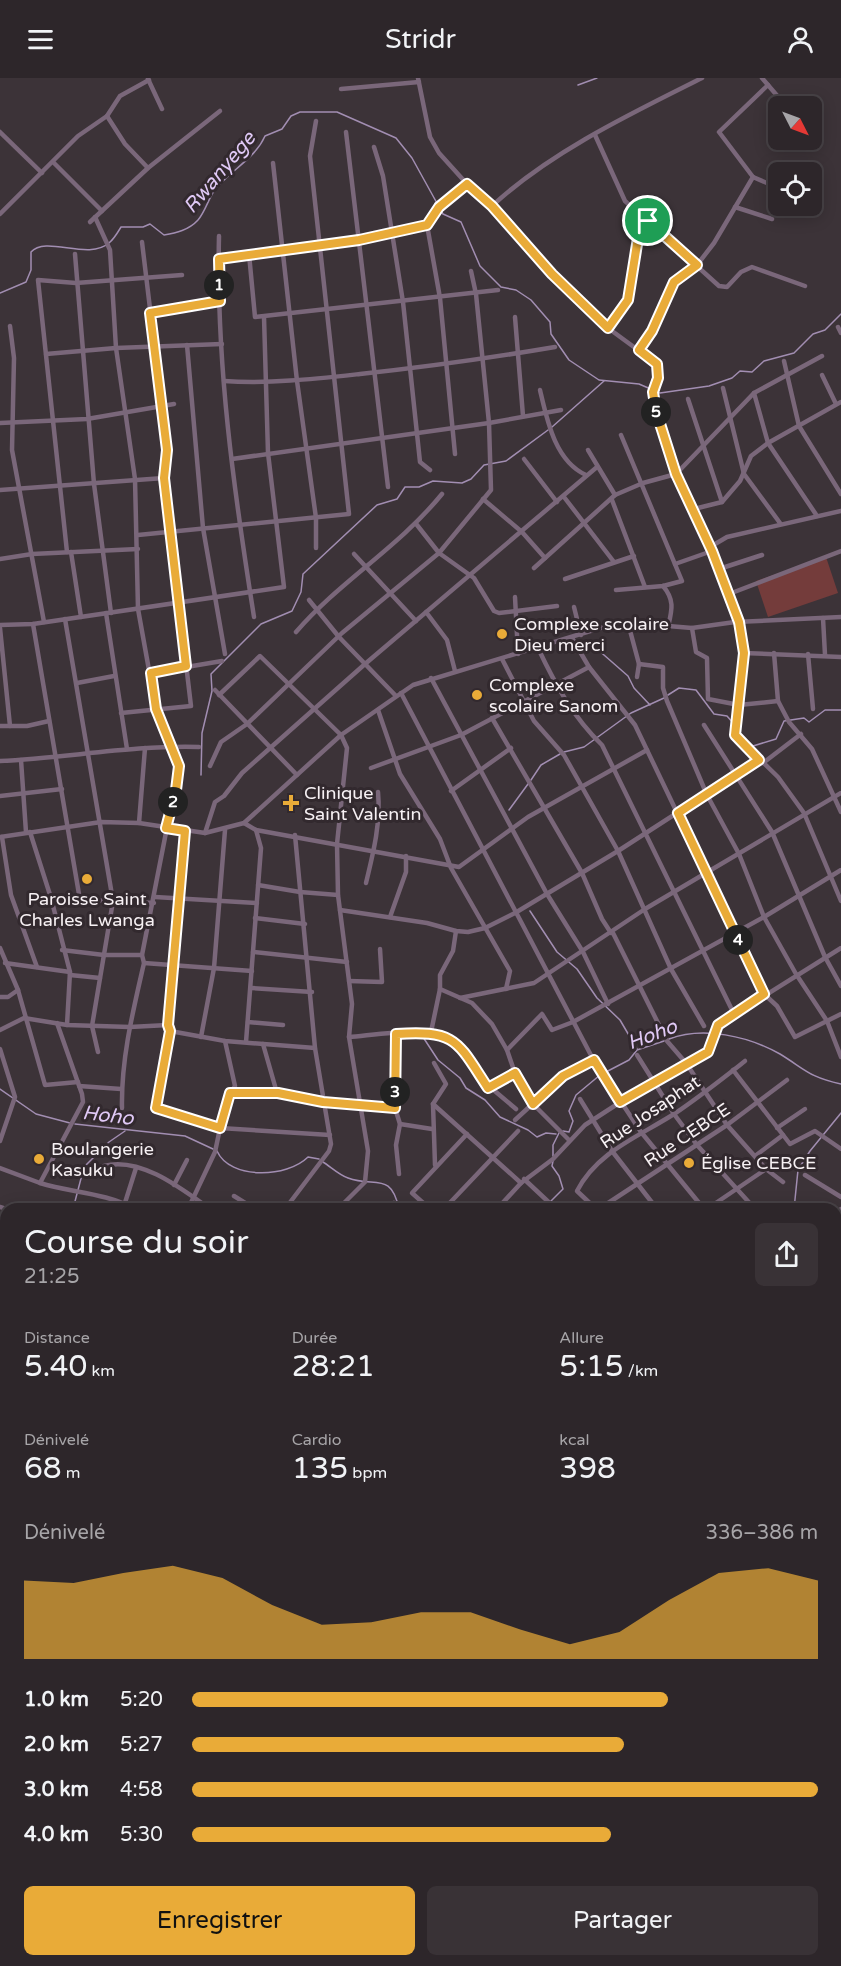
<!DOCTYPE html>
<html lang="fr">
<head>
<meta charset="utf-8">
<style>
  :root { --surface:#2d262a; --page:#393236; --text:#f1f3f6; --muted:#a7a5a8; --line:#484347; --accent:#e9ab38 }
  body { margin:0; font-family:"Varela Round",sans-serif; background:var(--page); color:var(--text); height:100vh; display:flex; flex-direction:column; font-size:22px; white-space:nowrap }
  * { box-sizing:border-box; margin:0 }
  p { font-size:20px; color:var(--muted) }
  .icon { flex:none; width:33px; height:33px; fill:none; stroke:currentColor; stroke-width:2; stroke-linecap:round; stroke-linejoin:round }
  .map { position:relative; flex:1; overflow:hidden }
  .sheet { position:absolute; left:0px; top:1125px; width:842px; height:764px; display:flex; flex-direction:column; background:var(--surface); border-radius:18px 18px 0 0; box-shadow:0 3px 15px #0003,0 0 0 2px var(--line) }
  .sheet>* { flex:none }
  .needle { width:39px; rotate:132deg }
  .tools { position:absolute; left:768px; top:18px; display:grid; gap:12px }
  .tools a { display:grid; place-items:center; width:54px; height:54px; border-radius:9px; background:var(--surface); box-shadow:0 3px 15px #0003,0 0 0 2px var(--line); font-size:30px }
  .pin { position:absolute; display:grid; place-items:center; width:51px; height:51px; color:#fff; margin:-26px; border:3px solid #fff; border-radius:50%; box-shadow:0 2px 6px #0007 }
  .km { position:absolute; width:30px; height:30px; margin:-15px; border-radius:50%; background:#222; color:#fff; font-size:16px; line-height:30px; text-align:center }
  .round { display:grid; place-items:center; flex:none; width:63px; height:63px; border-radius:9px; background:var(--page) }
  .headline { display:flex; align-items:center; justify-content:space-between; height:102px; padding:0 24px }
  h1 { font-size:33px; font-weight:600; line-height:45px }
  .figures { display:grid; grid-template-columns:repeat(3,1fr); gap:9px; height:102px; padding:6px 24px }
  .figures div { display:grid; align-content:center }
  .figures b { font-size:30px; font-weight:600 }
  .figures small { font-size:16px; font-weight:400 }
  .figures p { font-size:16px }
  .chart { height:168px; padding:12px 24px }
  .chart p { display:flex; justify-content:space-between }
  .chart svg { width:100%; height:108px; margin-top:6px; fill:var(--accent); opacity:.7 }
  .primary-button { display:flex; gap:12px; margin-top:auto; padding:12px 24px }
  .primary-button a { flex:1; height:69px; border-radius:9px; background:var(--accent); color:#111; font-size:24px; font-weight:600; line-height:69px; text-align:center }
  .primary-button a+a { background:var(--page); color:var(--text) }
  ul { padding:0 24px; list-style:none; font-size:20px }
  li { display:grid; grid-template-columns:96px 72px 1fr; align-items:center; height:45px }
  li i { height:15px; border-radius:8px; background:var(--accent) }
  header { display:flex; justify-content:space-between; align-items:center; height:78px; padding:0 24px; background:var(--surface); font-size:27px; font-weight:600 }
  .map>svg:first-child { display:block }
  .green { fill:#743c3b }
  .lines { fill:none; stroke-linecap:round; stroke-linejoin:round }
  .stream { stroke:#a28eb2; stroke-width:1.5 }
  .minor { stroke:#7a677a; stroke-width:4.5 }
  .major { stroke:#bd97bd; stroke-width:6 }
  .route-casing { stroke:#fff; stroke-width:12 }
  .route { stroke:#e9ab38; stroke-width:8 }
  .poi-dot { fill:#e9ab38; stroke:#32292e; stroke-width:2 }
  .labels { text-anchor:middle; stroke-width:6; stroke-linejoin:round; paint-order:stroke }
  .poi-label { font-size:18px; fill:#f7f1f4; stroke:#32292e; text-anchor:start }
  .street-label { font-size:18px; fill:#f7f1f4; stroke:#32292e }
  .water-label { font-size:20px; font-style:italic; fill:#e0c9f6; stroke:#32292e }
</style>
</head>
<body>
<header><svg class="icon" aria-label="menu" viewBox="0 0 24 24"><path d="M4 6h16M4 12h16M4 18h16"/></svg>Stridr<svg class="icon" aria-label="person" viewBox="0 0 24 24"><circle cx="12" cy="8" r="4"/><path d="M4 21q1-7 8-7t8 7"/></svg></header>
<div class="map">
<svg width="841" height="1888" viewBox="0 0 841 1888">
  <rect width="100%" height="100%" fill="#3c3338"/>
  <polygon class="green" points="826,479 838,515 768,539 756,503"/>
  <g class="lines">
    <g class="stream">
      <polyline points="578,7 597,0"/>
      <polyline points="440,131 443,136 461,144 480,188 501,209 516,212 531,222 550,244 551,256 569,282 599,302 639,306 660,315 709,308 732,300 740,293 752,294 764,283 794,275 813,256 825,252 841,236"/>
      <path d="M0 215 26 204 31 192V174C46 157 88 183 109 165 114 161 118 154 121 149H143L150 146 164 157C176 155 189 152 198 142 205 134 208 122 214 113 229 93 255 81 265 58L282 51 291 38 300 34H337L396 60 412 80 438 127"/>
      <polyline points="552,349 604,303"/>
      <polyline points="596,570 628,598 634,610 650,627"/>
      <polyline points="668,617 679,610 696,612 714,636 727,638 734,646"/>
      <polyline points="737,650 740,658 753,668 776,661 784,643 804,640 809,644 825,632 841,632"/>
      <polyline points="564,674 584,669 631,635 664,620"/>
      <polyline points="201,697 202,655 212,613 211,596 261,546 292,533 301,514 303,496 377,427 397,421 405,409 419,409 433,403 462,405 471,401 484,387 506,383 548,352"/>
      <polyline points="531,702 541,687 560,676"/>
      <polyline points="509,732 528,706"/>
      <polyline points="530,833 557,874 577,891 597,920 620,942 637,971"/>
      <polyline points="421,956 438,982 460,1000 466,1010 485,1022 500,1039 528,1052 537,1059 546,1055 556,1056"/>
      <path d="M669 961C703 948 748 958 780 976 806 992 809 999 841 1006"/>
      <polyline points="604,995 629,982 637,972 664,963"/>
      <polyline points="0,1011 36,1036 70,1045"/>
      <polyline points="75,1046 185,1058 213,1071"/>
      <polyline points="563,1053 569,1054 573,1043 569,1033 576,1017 600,997"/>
      <path d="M217 1073C230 1102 287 1100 308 1079L319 1081"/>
      <polyline points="553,1078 553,1067 559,1055"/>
      <path d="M323 1084C331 1089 339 1097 348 1100 375 1110 391 1093 399 1131"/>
      <polyline points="73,1131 84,1089 109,1064 125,1053"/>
      <polyline points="543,1131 563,1111 559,1098 552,1088 553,1083"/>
      <polyline points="794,1131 798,1092 810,1073 841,1035"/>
      <polyline points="836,1220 841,1224"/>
      <polyline points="836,1404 841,1406"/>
      <polyline points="0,1598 6,1601"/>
      <polyline points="614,1882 615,1888"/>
    </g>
    <g class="minor">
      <polyline points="418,0 430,59 439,75 467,106 492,128 552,196 608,250 657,286 658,300 653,314 656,333 676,396 712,473 739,544 743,575 735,657 778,699 804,735 841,823"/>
      <polyline points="762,0 786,28"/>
      <polyline points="148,1 162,31"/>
      <polyline points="768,7 719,54 753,99 776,109"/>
      <polyline points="341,11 419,4"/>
      <polyline points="107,38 125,66 148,90"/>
      <polyline points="0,54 42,95"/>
      <polyline points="346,54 388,409"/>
      <polyline points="595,57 625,123 719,208 727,209 741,194 752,189 805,208"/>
      <polyline points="374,69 383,98 403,224 420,384 430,392"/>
      <polyline points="53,84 102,133"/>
      <polyline points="273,85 297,303 316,440 316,470"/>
      <path d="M492 128C550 74 632 35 702 0"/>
      <polyline points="735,129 772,141"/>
      <polyline points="0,136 78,58 107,38 120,18 149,2"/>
      <path d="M95 139 110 172 116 270 135 401 138 531 156 631 179 688 142 877 144 885C133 933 121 981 122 1030"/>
      <polyline points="90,144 148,90 220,33"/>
      <polyline points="427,147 440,220 455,376"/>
      <path d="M219 158C216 286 234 413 254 539"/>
      <polyline points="75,176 94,406 111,535"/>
      <polyline points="249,176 255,239 498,212"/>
      <polyline points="219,181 359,162 427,147 439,129 467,106"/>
      <polyline points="150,235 220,223"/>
      <polyline points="515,239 523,338"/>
      <polyline points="10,248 14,280 12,372 44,544"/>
      <polyline points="838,249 841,255"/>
      <polyline points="608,250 628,222 638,160 648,143"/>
      <polyline points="187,267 203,450 225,576"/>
      <polyline points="639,272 652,253 674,204 697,187 714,165 753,99"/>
      <polyline points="46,276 116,270 222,266"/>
      <polyline points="784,283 799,348 841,416"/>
      <polyline points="822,297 836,326"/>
      <path d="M224 303C270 306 314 301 360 296 426 289 490 280 555 269"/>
      <polyline points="723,310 744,396 780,445"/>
      <path d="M540 312C547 342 555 383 586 397"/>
      <polyline points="754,315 768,365 817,438"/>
      <polyline points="688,321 722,424"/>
      <polyline points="0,345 87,341 174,326"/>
      <polyline points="588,372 615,417"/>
      <polyline points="232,381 489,345 561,332"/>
      <polyline points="524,381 557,424"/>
      <polyline points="0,412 164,400"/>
      <polyline points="564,419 614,484"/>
      <polyline points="483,421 522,454 545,480"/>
      <polyline points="612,422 645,509"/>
      <polyline points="694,431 722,424 740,403 751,378 768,365 841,324"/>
      <polyline points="417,447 439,475 474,500 494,533 499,535 557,528"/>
      <polyline points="138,457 349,436 310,78 316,43"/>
      <polyline points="710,469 727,459 841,433"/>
      <polyline points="67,474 38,202 76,205 182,197"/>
      <polyline points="71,474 81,539"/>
      <polyline points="354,476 416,543"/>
      <polyline points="0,481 32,476 138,471"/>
      <polyline points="675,486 712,473"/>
      <polyline points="534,490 615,417 643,405 676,396 754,315 822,278"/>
      <polyline points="719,491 762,477"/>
      <polyline points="565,501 634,478"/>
      <path d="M663 508C675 522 672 532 668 549"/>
      <polyline points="616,512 663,508 682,503 621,357"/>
      <polyline points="729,516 841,473"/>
      <polyline points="515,519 518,576"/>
      <polyline points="309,522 339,559 396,618"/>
      <polyline points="574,529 581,557"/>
      <polyline points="426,534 447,562 455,593"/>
      <polyline points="106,535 127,671"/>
      <polyline points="823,540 825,577"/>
      <polyline points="65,541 113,823 92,948 98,974"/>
      <polyline points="628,545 639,586 637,599"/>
      <polyline points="33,546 80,822"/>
      <polyline points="0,547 33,546 284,509 268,375 264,239"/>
      <polyline points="0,550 10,648"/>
      <polyline points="692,550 696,574 707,580 708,621 739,627 778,623"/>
      <path d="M296 554C340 503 398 470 442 416"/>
      <polyline points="572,560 589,589 635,647 764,916 777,928 795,959 841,936"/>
      <path d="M538 570C555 606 573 639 602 667L734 936"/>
      <polyline points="743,575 841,579"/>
      <polyline points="774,575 778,623 789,644 812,671 841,734"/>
      <polyline points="808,576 813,631"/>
      <polyline points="502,581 534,643 564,677 618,773 671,891 704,948"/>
      <polyline points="639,586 663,589 663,610 667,623 707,717 739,776 764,839 796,896 827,943 841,979"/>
      <polyline points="151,595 222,583"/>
      <polyline points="431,600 547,816 583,874 608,926"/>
      <polyline points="77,605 114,598"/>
      <polyline points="215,612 297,697"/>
      <polyline points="401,615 594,983 641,1054 704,1131"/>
      <polyline points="219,617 260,578 341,657 347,670 337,766 338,817 352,926 349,959 368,1073 365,1104 338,1131"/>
      <polyline points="378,632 400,696 440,761 451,790 510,893 506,911"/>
      <polyline points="121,635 191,628 164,400 167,372 142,164"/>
      <polyline points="492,640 582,795 602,841 611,855"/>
      <polyline points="704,647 772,754 825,879 841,908"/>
      <polyline points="0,648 27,648 49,643"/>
      <polyline points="21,682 26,754"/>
      <path d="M0 683C67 680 132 667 199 669"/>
      <polyline points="763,685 801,656"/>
      <polyline points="210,688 221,664 247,646 342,555 439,475 491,412 489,345 476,216 471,193"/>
      <polyline points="371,690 461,657 589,589"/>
      <polyline points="451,713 511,670"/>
      <polyline points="0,718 62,711"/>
      <polyline points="139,745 145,670"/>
      <polyline points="244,745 256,752 459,789 528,739 647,672"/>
      <polyline points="185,753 168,947 170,953 156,1030 220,1050 330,1057"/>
      <polyline points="30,754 51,820 70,894 67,947"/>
      <polyline points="205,755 215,724 224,718 242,695 365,586 597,389"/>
      <polyline points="0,759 101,744 139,745 205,755 244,745 341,657 413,607 620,544 692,550 735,544 841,539"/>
      <polyline points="2,759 11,817 37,889"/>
      <path d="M366 805C373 776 381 745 378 714"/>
      <polyline points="258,807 300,814 338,817"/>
      <polyline points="155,819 257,825"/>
      <polyline points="51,820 154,825"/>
      <polyline points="340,832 427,845 456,853 468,854 485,850 515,835 618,773 759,682"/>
      <polyline points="390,839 406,794 406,778"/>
      <polyline points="255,840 305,846"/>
      <polyline points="613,855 667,963 686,985 727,1047 766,1091 783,1104"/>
      <polyline points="0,870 18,912 45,1007 78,1004"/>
      <polyline points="62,872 104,877 142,877"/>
      <polyline points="253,874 347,884"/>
      <polyline points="5,885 70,894"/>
      <polyline points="144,885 252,893"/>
      <polyline points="70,897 100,900"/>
      <polyline points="349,903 382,904 380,871"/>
      <polyline points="252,910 312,914"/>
      <polyline points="440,911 472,925 492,946 507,972 518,1004 533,1026 569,1062"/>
      <polyline points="0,919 8,919 18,912"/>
      <polyline points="460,920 534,905 645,831 841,715"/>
      <polyline points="248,944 283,947"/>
      <polyline points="0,952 24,940 67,947 130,949 168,947"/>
      <polyline points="170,953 225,963 315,970"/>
      <polyline points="431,954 440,911 440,897 453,873 456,853"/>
      <polyline points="201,959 214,890 225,752"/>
      <path d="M349 959C375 957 430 947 451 961 467 973 478 994 488 1010L515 995"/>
      <polyline points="246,964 261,770 256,752"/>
      <polyline points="263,966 277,1015"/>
      <polyline points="0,971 15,1019 0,1063"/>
      <polyline points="507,972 542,936 552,952 573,944 764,839 841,792"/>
      <polyline points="637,977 674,1036 697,1067 755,1131"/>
      <polyline points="434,985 446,1006 433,1026 435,1087"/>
      <polyline points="733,992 790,1066 815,1053 841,1071"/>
      <polyline points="79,1008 121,1011"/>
      <polyline points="490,1009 516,1031"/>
      <polyline points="230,1015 277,1015 323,1024 395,1030 400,1046 396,1067 399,1096"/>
      <polyline points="580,1021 612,1073 657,1131"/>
      <polyline points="433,1026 521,1105"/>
      <polyline points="395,1030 396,956"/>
      <polyline points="515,1042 563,998 594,983"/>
      <polyline points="400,1046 432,1051"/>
      <polyline points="777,1050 805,1031"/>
      <polyline points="755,1078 783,1057"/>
      <path d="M104 1088C140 1078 182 1111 210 1131"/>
      <polyline points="0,1090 40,1105 83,1024 82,1016 57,945"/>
      <polyline points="805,1097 841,1119"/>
      <polyline points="524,1101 556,1131"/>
      <path d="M40 1105C72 1115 104 1114 135 1131"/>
      <polyline points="174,1107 187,1082"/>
      <polyline points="234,1118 255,1131"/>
      <polyline points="0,1129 6,1131"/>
      <polyline points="123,1131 136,1090"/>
      <polyline points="188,1131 215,1074 226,1022 235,1008 225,963"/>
      <polyline points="285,1131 329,1073 331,1066 315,970 295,757"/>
      <polyline points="389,1131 394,1125"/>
      <polyline points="430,1131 412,1115 467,1056"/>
      <polyline points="444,1131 518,1053"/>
      <polyline points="497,1131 521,1105 553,1081 585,1047 653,1003 708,974 718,947 841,870"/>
      <path d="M596 1131 577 1113C597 1074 638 1059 674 1036 698 1020 722 1001 745 983"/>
      <polyline points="599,1131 727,1047 787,1002"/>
      <polyline points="707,1131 766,1091"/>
      <polyline points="836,1140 841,1131"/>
      <polyline points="0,1167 6,1169"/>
      <polyline points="836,1175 841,1178"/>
      <polyline points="836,1199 841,1202"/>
      <polyline points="0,1204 6,1207"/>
      <polyline points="836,1239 841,1242"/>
      <polyline points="0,1249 5,1251"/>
      <polyline points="0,1287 6,1290"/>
      <polyline points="836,1295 841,1287"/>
      <polyline points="836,1300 841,1302"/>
      <polyline points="836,1322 841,1325"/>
      <polyline points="0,1344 6,1331"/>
      <polyline points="836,1369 841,1366"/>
      <polyline points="0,1382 6,1385"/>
      <polyline points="836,1391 841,1394"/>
      <polyline points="0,1421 6,1424"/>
      <polyline points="836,1421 841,1416"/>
      <polyline points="836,1458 841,1456"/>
      <polyline points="0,1514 6,1505"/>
      <polyline points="836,1526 841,1522"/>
      <polyline points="0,1577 6,1568"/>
      <polyline points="836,1634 841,1632"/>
      <polyline points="0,1665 6,1668"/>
      <polyline points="836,1816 841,1799"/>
      <polyline points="0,1819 6,1822"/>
      <polyline points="0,1858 6,1858"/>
      <polyline points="127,1882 150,1888"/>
      <polyline points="286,1882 301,1888"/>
      <polyline points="357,1882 367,1888"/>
      <polyline points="444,1882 453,1888"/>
      <polyline points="510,1882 513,1888"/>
      <polyline points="588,1882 593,1888"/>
      <polyline points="647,1882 654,1888"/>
      <polyline points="710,1882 718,1888"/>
      <polyline points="779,1882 786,1888"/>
      <polyline points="30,1888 33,1882"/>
      <polyline points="116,1888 119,1882"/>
      <polyline points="184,1888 186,1882"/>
      <polyline points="268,1888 271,1882"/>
      <polyline points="307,1888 309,1882"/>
      <polyline points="490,1888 494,1882"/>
      <polyline points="632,1888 636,1882"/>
    </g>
    <g class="major">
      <polyline points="0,1476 6,1485"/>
      <polyline points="836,1879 841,1882"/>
    </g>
  </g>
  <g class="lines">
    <defs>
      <path id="route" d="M467 106 492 128 552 196 608 250 628 222 638 160 648 143 697 187 674 204 652 253 639 272 657 286 658 300 653 314 656 333 676 396 712 473 739 544 744 575 735 657 759 682 678 735 764 916 718 947 708 974 620 1024 594 982 563 998 533 1026 515 995 488 1010C457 963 457 952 396 956L395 1030 323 1024 278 1015H230L220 1050 156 1030 170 953 168 947 185 753 166 750 176 712 179 688 156 631 151 595 186 588 164 400 167 372 150 235 220 223 219 181 359 162 427 147 439 129Z"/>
    </defs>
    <use href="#route" class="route-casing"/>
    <use href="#route" class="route"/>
  </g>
  <g class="poi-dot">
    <circle cx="502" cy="556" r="6"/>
    <circle cx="477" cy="617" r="6"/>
    <path d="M288 716h6v6h6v6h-6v6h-6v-6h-6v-6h6z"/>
    <circle cx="87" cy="801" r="6"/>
    <circle cx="39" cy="1081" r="6"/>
    <circle cx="689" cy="1085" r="6"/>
  </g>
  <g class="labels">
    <g class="poi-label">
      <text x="514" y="552">Complexe scolaire<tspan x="514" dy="21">Dieu merci</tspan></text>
      <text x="489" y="613">Complexe<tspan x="489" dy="21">scolaire Sanom</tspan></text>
      <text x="304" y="721">Clinique<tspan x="304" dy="21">Saint Valentin</tspan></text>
      <text x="87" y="827" text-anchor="middle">Paroisse Saint<tspan x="87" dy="21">Charles Lwanga</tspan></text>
      <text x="51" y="1077">Boulangerie<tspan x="51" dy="21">Kasuku</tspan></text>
      <text x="701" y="1091">Église CEBCE</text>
    </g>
    <g class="street-label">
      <text transform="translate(650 1034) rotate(-34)" y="6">Rue Josaphat</text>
      <text transform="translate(687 1057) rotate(-34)" y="6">Rue CEBCE</text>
    </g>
    <g class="water-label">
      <text transform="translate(219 94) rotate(-50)" y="7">Rwanyege</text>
      <text transform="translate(652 956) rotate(-21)" y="7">Hoho</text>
      <text transform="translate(108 1037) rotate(7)" y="7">Hoho</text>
    </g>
  </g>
</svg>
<div class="tools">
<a><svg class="needle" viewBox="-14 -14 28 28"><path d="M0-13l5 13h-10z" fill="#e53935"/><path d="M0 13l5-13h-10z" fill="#a7a5a8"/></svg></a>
<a><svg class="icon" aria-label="locate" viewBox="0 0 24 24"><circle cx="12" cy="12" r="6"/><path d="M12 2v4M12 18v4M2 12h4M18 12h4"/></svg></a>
</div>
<div class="pin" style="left:648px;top:143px;background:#1e9e55"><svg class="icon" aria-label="arrive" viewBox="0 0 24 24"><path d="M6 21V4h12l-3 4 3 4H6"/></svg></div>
<b class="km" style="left:219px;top:207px">1</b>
<b class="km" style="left:173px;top:724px">2</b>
<b class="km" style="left:395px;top:1014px">3</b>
<b class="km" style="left:738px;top:862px">4</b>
<b class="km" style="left:656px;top:334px">5</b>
<section class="sheet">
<div class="headline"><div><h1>Course du soir</h1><p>21:25</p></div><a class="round"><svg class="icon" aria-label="share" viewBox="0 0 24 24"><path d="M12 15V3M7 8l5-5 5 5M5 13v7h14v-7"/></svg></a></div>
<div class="figures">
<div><p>Distance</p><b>5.40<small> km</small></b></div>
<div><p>Durée</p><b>28:21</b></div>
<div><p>Allure</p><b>5:15<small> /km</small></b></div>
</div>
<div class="figures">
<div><p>Dénivelé</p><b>68<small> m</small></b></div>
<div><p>Cardio</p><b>135<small> bpm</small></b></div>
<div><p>kcal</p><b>398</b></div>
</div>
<div class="chart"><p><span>Dénivelé</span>336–386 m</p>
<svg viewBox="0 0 160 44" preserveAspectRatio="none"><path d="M0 44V12L10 13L20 9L30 6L40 11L50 22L60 30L70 29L80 25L90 25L100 32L110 38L120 33L130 20L140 9L150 7L160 12V44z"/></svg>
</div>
<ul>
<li><b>1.0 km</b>5:20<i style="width:76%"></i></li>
<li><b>2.0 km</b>5:27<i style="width:69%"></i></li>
<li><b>3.0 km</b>4:58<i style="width:100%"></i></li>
<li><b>4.0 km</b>5:30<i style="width:67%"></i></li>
</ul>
<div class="primary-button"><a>Enregistrer</a><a>Partager</a></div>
</section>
</div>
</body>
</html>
